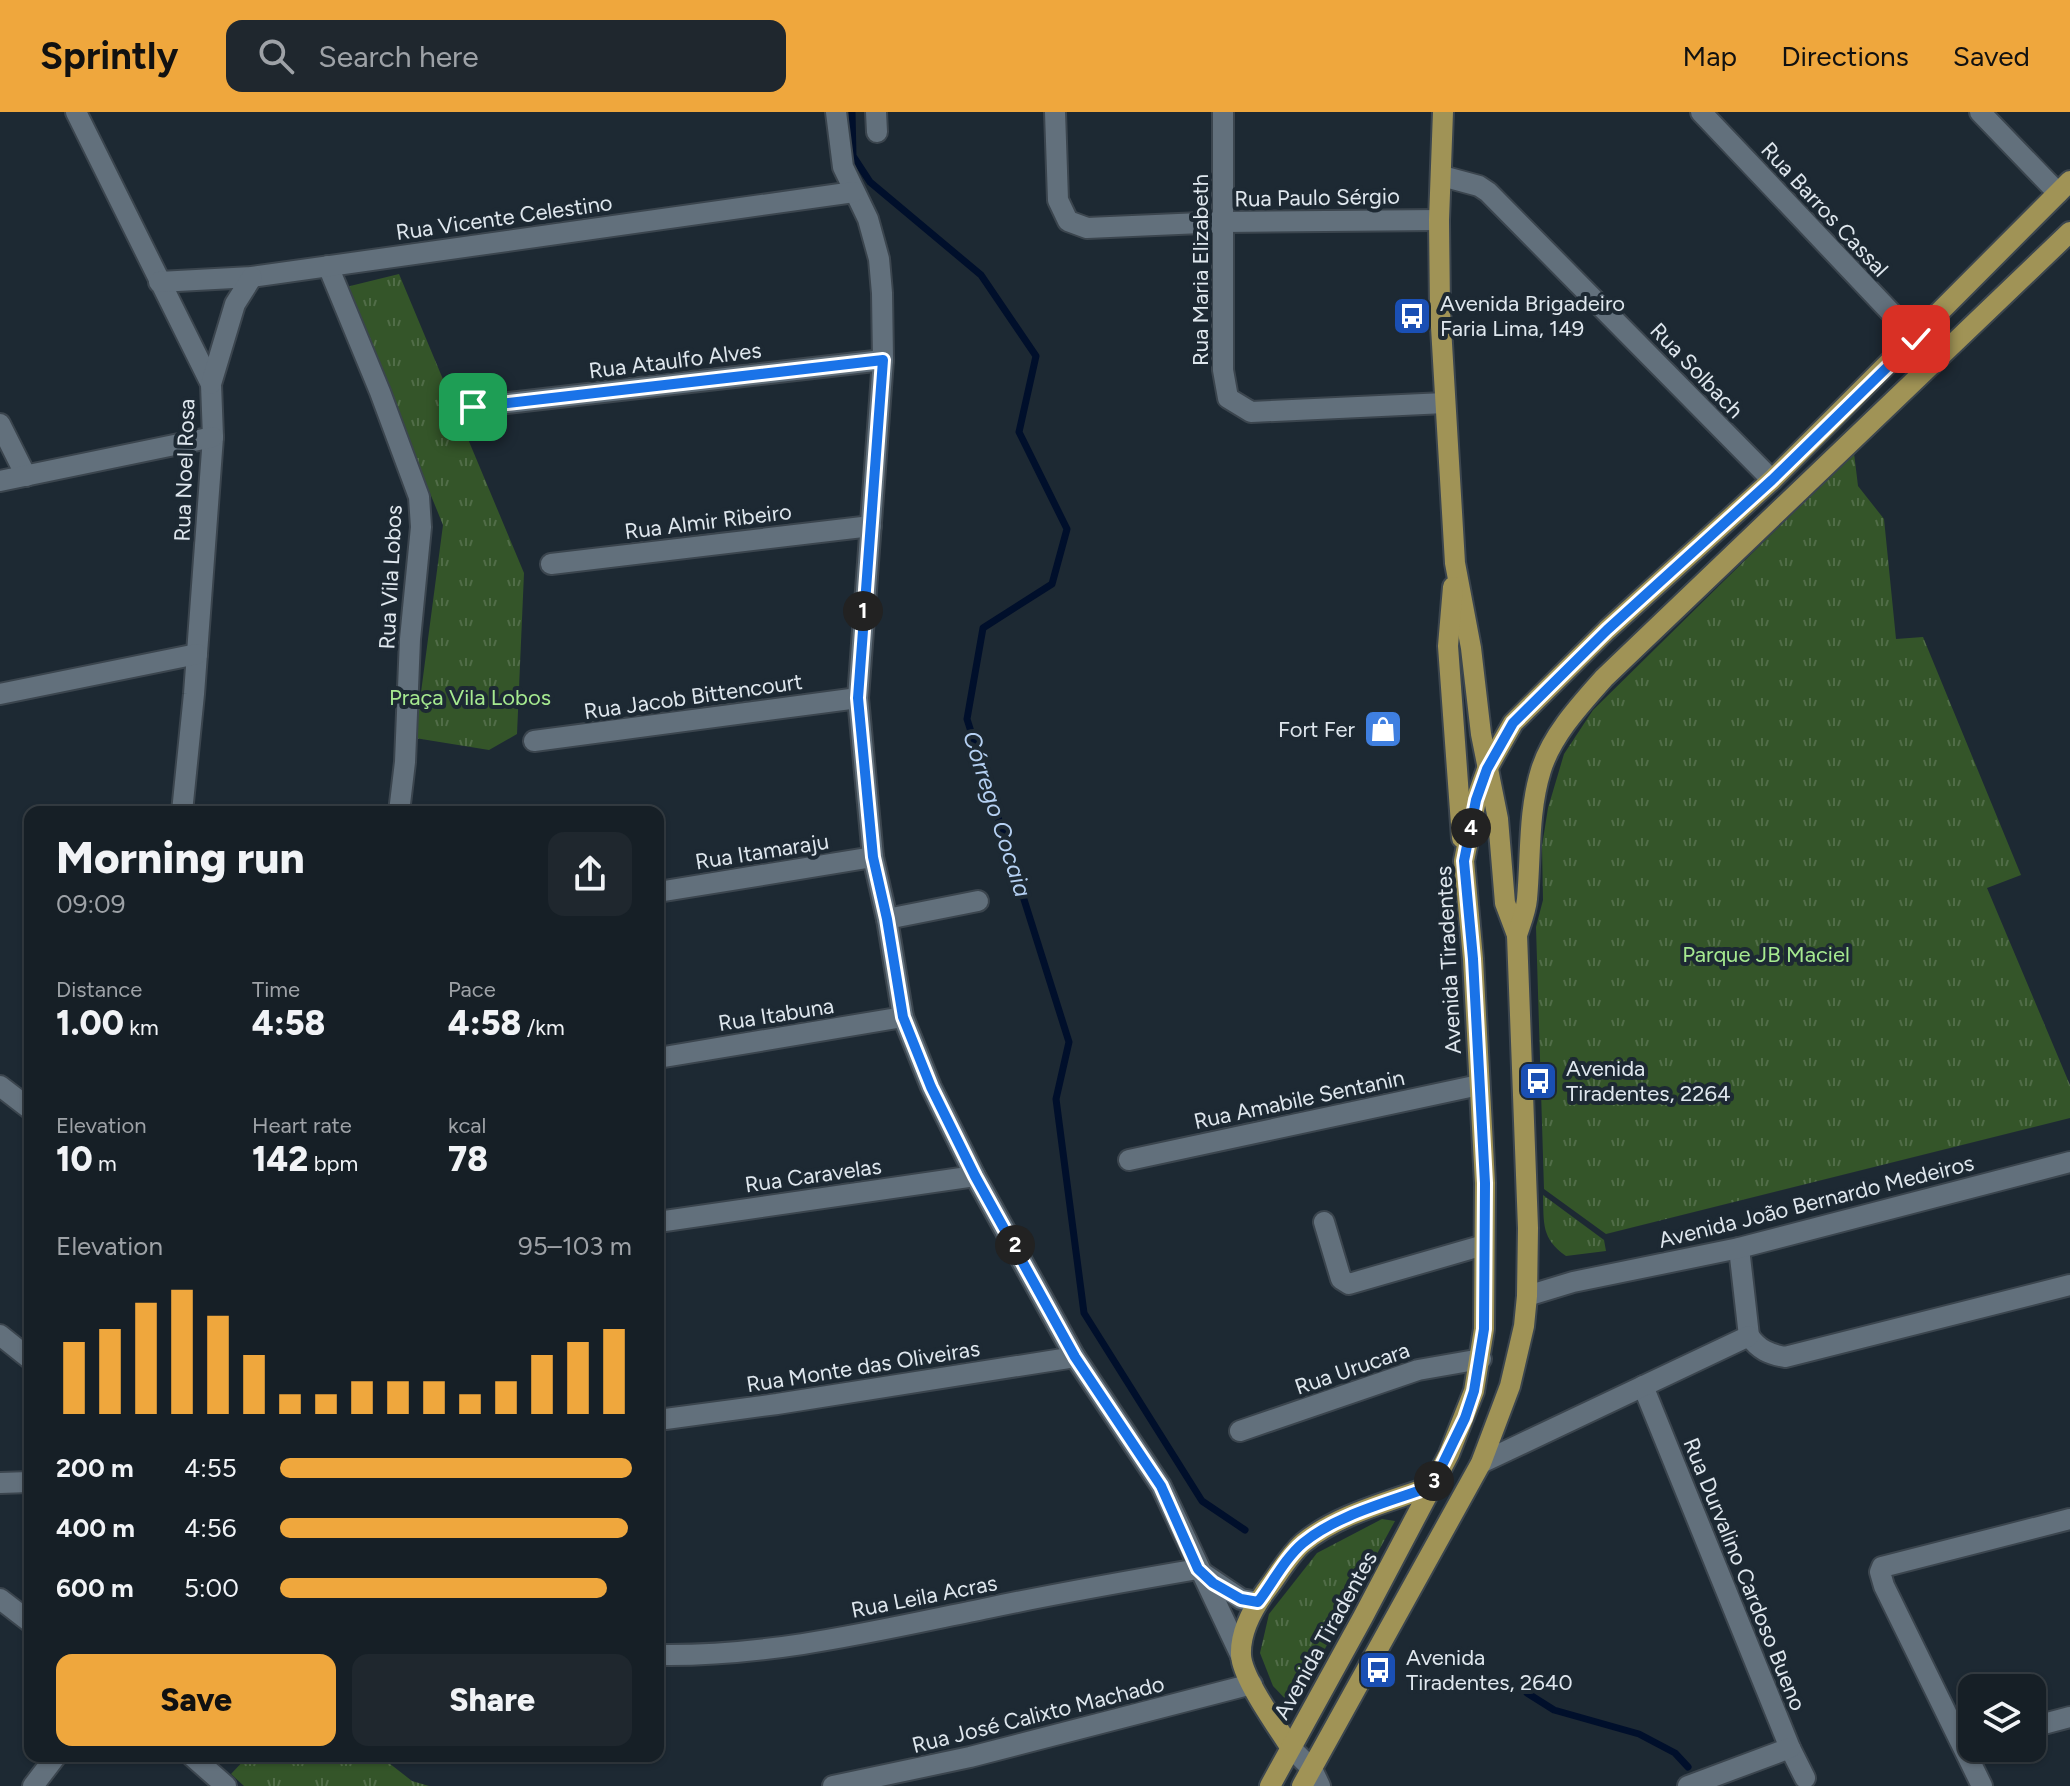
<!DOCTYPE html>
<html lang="en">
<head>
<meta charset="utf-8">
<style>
  :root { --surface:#161f26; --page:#1f272e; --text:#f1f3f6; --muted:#9ea2a7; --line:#353d43; --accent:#efa73d }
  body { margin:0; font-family:Figtree,sans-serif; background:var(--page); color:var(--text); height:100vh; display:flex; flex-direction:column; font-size:30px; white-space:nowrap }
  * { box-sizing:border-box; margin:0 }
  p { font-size:26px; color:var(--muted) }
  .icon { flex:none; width:44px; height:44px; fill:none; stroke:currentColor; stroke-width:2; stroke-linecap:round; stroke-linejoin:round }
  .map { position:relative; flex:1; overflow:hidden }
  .drawer { position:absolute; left:24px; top:694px; width:640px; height:956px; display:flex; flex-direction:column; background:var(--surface); border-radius:16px; box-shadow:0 2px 6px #0004,0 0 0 2px var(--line) }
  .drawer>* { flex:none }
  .controls { position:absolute; left:1958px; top:1562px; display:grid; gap:16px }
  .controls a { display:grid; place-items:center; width:88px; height:88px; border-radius:16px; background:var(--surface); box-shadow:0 2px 6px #0004,0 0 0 2px var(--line); font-size:40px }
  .pin { position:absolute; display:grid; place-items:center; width:68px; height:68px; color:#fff; margin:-34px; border-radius:16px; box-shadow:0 4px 12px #0006 }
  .km { position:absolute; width:40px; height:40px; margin:-20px; border-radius:50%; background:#222; color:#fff; font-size:22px; line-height:40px; text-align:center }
  .round { display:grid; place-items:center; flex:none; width:84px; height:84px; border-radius:16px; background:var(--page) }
  .overview { display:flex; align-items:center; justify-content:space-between; height:136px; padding:0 32px }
  h1 { font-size:44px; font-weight:800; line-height:60px }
  .figures { display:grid; grid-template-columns:repeat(3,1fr); gap:12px; height:136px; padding:8px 32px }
  .figures div { display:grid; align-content:center }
  .figures b { font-size:34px; font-weight:800 }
  .figures small { font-size:22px; font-weight:400 }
  .figures p { font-size:22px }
  .chart { height:224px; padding:16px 32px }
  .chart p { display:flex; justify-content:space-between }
  .chart svg { width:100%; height:144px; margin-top:8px; stroke:var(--accent); stroke-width:6 }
  .action { display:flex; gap:16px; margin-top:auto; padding:16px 32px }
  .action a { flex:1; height:92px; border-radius:16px; background:var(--accent); color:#111; font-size:32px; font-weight:800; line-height:92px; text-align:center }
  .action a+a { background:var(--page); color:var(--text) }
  ul { padding:0 32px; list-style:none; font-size:26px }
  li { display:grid; grid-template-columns:128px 96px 1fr; align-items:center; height:60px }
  li i { height:20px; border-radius:10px; background:var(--accent) }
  header { display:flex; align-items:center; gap:48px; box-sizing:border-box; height:112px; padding:0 40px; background:var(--accent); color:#111 }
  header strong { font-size:38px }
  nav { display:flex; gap:44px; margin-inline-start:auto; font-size:28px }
  .search { width:560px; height:72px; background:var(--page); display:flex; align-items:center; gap:20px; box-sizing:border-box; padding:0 28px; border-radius:16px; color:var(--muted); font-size:30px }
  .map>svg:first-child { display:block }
  .park { fill:url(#park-tufts) }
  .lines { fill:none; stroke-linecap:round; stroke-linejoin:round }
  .stream { stroke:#000f2b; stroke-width:7 }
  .minor-casing { stroke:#3b454e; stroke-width:24 }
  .major-casing { stroke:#3b454e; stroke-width:24 }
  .minor { stroke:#62707c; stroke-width:20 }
  .major { stroke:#a09356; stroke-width:20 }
  .route-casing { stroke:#fff; stroke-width:16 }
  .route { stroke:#1a73e8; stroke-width:10 }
  .labels { text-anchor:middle; stroke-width:8; stroke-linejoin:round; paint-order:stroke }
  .street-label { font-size:22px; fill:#dfe7ee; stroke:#1d2933 }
  .poi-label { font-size:22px; fill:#dfe7ee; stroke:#1d2933; text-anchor:start }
  .park-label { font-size:22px; fill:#a6ea90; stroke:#1d2933 }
  .water-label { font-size:24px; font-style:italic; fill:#b5d0f2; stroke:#1d2933 }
</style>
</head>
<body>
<header>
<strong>Sprintly</strong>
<div class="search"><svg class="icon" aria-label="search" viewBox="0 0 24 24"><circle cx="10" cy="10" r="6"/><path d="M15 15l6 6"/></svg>Search here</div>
<nav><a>Map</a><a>Directions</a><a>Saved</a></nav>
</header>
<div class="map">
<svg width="2070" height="1674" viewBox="0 0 2070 1674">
  <defs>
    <pattern id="park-tufts" width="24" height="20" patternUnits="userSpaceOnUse" patternTransform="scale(2)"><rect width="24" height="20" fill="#345529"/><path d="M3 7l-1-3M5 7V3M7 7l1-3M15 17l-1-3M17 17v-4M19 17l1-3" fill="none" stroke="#516d48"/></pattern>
  </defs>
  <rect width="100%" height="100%" fill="#1d2933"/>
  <g class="park">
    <polygon points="399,162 524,461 517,622 489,638 415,626 443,413 346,175"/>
    <polygon points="1854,341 1858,374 1884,407 1896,527 1923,525 2021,763 1987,776 2070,973 2070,1006 1606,1122 1544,1077 1536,815 1543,788 1542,734 1548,696 1564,642 1593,598"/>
    <path d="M1543 1083 1604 1128 1606 1139 1566 1144C1541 1126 1544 1112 1543 1083Z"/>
    <polygon points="1382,1407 1395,1409 1293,1595 1273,1574 1260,1541 1269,1502 1317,1441"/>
    <polygon points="248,1644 380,1644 412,1669 429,1674 244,1674 231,1662"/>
  </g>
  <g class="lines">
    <g class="stream">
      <polyline points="852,0 853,44 870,70 981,163 1036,244 1019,320 1067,417 1052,472 983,516 967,607 1069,930 1056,987 1084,1201 1202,1389 1245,1418"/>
      <polyline points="1527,1581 1554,1598 1639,1622 1675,1641 1688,1655"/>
    </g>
    <defs>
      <g id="minor">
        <polyline points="76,0 211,272 213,325 194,582 182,700"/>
        <polyline points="836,0 843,55 868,107 879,147 882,181 883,248 858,586 873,745 887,807 903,905 931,975 975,1064 1075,1245 1161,1374 1241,1544"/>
        <polyline points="876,0 877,20"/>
        <polyline points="1055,0 1058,88 1068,109 1087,116 1224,110 1439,108"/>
        <polyline points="1223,0 1223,258 1228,286 1251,300 1445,291"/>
        <polyline points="1701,0 1916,227"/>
        <polyline points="1980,0 2058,81"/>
        <polyline points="1442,64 1479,74 1488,80 1772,368"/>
        <polyline points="328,154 380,280 419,385 421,415 410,527 405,650 399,700"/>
        <polyline points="159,170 252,165 854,80"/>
        <polyline points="211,272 235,192 252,165"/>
        <polyline points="473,295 883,248"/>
        <polyline points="0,312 26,364"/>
        <polyline points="0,369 213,325"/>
        <polyline points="551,452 871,414"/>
        <polyline points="0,582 197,542"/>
        <polyline points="534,629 858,586"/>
        <polyline points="658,780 873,745"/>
        <polyline points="887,807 978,789"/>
        <polyline points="658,946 903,905"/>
        <polyline points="0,974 30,997"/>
        <polyline points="1129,1048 1479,973"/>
        <polyline points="658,1110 975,1064"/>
        <polyline points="1324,1110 1341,1167 1349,1172 1484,1133"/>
        <polyline points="1739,1136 1749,1224"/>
        <polyline points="1527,1184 1573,1170 1739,1136 2070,1050"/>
        <polyline points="0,1223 30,1247"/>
        <path d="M1749 1224C1759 1238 1769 1242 1785 1245L2070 1173"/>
        <polyline points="1643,1274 1790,1636 1805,1666"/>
        <polyline points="658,1308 777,1292 1075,1245"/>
        <polyline points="1240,1319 1418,1258 1481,1247"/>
        <polyline points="1481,1351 1749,1224"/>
        <polyline points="0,1371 30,1370"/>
        <polyline points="1204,1462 1241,1487 1258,1490"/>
        <polyline points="0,1487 30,1510"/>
        <path d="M658 1543C770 1545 880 1518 988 1496 1058 1481 1128 1469 1198 1457"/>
        <polyline points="2032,1615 2070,1605"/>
        <polyline points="1290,1635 1312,1657 1320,1674"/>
        <polyline points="192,1644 226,1674"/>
        <polyline points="33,1674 56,1644"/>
        <polyline points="833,1674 970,1645 1252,1572"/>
        <polyline points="1688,1674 1790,1636"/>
        <polyline points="1982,1674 1884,1474 1880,1460 1882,1455 2070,1407"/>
      </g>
      <g id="major">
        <polyline points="1443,0 1439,108 1440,198 1455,451 1471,536 1481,622 1498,707 1505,791 1517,823"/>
        <polyline points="1453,475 1448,534 1462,726"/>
        <path d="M1290 1635C1277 1614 1242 1566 1241 1543 1240 1520 1252 1498 1265 1480 1277 1465 1288 1444 1303 1431 1338 1402 1389 1390 1432 1374"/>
        <polyline points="1270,1674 1363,1505 1449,1342 1474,1279 1484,1217 1485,1071 1473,847 1464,749 1476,688 1487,657 1513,611 1607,518 1772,368 2070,69"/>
        <path d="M1302 1674 1481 1351 1510 1274 1524 1214 1527 1184 1528 1116 1517 823C1521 811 1526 799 1527 787 1531 744 1528 700 1541 658 1552 623 1580 593 1604 566L2070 120"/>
      </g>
    </defs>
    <use href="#minor" class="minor-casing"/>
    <use href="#major" class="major-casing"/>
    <use href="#minor" class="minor"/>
    <use href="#major" class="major"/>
  </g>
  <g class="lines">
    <defs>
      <path id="route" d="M473 295 883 248 858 586 873 745 887 807 903 905 931 975 975 1064 1075 1245 1161 1374 1198 1457 1213 1471 1241 1487 1258 1490C1272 1472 1285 1446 1303 1431 1338 1402 1390 1390 1432 1374L1465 1306 1474 1279 1484 1217 1485 1071 1473 847 1464 749 1476 688 1487 657 1513 611 1607 518 1772 368 1916 227"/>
    </defs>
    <use href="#route" class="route-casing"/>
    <use href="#route" class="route"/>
  </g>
  <defs>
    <symbol id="bus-square" viewBox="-11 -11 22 22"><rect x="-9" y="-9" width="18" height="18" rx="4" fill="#1a4fb4" stroke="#1d2933"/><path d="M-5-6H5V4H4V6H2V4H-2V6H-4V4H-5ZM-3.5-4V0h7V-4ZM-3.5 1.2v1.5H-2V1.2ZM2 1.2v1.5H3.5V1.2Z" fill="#fff"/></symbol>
    <symbol id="shop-square" viewBox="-11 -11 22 22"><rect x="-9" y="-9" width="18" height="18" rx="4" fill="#3f7fe0" stroke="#1d2933"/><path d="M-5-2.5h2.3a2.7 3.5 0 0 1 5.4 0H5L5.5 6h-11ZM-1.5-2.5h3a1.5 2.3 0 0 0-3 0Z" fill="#fff"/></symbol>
  </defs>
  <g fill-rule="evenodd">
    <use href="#bus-square" x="1390" y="182" width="44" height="44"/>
    <use href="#shop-square" x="1361" y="595" width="44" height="44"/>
    <use href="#bus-square" x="1516" y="947" width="44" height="44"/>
    <use href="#bus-square" x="1356" y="1536" width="44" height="44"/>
  </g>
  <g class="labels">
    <g class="street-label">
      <text transform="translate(1317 85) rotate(-1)" y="8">Rua Paulo Sérgio</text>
      <text transform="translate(1825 97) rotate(47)" y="8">Rua Barros Cassal</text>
      <text transform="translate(504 105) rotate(-8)" y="8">Rua Vicente Celestino</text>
      <text transform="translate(1200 158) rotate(-90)" y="8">Rua Maria Elizabeth</text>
      <text transform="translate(675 248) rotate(-7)" y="8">Rua Ataulfo Alves</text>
      <text transform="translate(1697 258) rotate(46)" y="8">Rua Solbach</text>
      <text transform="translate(184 358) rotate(-88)" y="8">Rua Noel Rosa</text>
      <text transform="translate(708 409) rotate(-7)" y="8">Rua Almir Ribeiro</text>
      <text transform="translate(390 465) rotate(-87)" y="8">Rua Vila Lobos</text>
      <text transform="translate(693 584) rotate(-8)" y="8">Rua Jacob Bittencourt</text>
      <text transform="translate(762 739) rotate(-9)" y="8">Rua Itamaraju</text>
      <text transform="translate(1448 848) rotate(-93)" y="8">Avenida Tiradentes</text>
      <text transform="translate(776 902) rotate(-9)" y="8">Rua Itabuna</text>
      <text transform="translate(1299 987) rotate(-12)" y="8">Rua Amabile Sentanin</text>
      <text transform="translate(813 1063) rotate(-8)" y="8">Rua Caravelas</text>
      <text transform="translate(1816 1089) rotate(-14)" y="8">Avenida João Bernardo Medeiros</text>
      <text transform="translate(863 1254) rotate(-9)" y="8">Rua Monte das Oliveiras</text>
      <text transform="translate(1352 1256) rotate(-19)" y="8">Rua Urucara</text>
      <text transform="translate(1745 1462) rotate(68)" y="8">Rua Durvalino Cardoso Bueno</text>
      <text transform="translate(924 1484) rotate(-11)" y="8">Rua Leila Acras</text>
      <text transform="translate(1325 1523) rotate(-61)" y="8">Avenida Tiradentes</text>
      <text transform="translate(1038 1602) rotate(-14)" y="8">Rua José Calixto Machado</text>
    </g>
    <g class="poi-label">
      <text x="1440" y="199">Avenida Brigadeiro<tspan x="1440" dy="25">Faria Lima, 149</tspan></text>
      <text x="1355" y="625" text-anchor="end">Fort Fer</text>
      <text x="1566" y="964">Avenida<tspan x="1566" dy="25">Tiradentes, 2264</tspan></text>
      <text x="1406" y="1553">Avenida<tspan x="1406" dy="25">Tiradentes, 2640</tspan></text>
    </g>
    <g class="park-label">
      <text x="470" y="593">Praça Vila Lobos</text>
      <text x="1766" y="850">Parque JB Maciel</text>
    </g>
    <g class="water-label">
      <text transform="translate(997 702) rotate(72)" y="8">Córrego Cocaia</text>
    </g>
  </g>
</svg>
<div class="controls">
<a><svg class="icon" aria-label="layers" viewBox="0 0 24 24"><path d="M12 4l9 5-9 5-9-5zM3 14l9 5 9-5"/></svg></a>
</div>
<div class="pin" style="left:473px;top:295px;background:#1e9e55"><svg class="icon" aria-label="arrive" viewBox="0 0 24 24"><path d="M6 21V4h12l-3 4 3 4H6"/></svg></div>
<div class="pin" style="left:1916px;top:227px;background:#d93025"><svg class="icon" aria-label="check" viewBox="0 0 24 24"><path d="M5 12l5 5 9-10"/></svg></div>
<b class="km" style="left:863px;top:499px">1</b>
<b class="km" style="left:1015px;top:1133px">2</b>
<b class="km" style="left:1434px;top:1369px">3</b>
<b class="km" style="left:1471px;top:716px">4</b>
<section class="drawer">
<div class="overview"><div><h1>Morning run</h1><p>09:09</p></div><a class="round"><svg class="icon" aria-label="share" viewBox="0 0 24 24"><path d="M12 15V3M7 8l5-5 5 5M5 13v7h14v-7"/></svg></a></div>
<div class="figures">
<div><p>Distance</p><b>1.00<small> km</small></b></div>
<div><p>Time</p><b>4:58</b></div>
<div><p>Pace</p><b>4:58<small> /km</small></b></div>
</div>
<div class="figures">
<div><p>Elevation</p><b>10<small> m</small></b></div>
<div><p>Heart rate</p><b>142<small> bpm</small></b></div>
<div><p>kcal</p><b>78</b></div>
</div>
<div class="chart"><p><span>Elevation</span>95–103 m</p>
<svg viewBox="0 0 160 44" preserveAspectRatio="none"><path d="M5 44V22M15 44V18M25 44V10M35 44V6M45 44V14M55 44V26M65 44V38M75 44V38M85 44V34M95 44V34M105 44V34M115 44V38M125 44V34M135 44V26M145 44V22M155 44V18"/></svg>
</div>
<ul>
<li><b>200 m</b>4:55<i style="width:100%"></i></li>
<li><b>400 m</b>4:56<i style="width:99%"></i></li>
<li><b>600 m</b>5:00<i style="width:93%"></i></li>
</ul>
<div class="action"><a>Save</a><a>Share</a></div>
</section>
</div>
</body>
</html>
